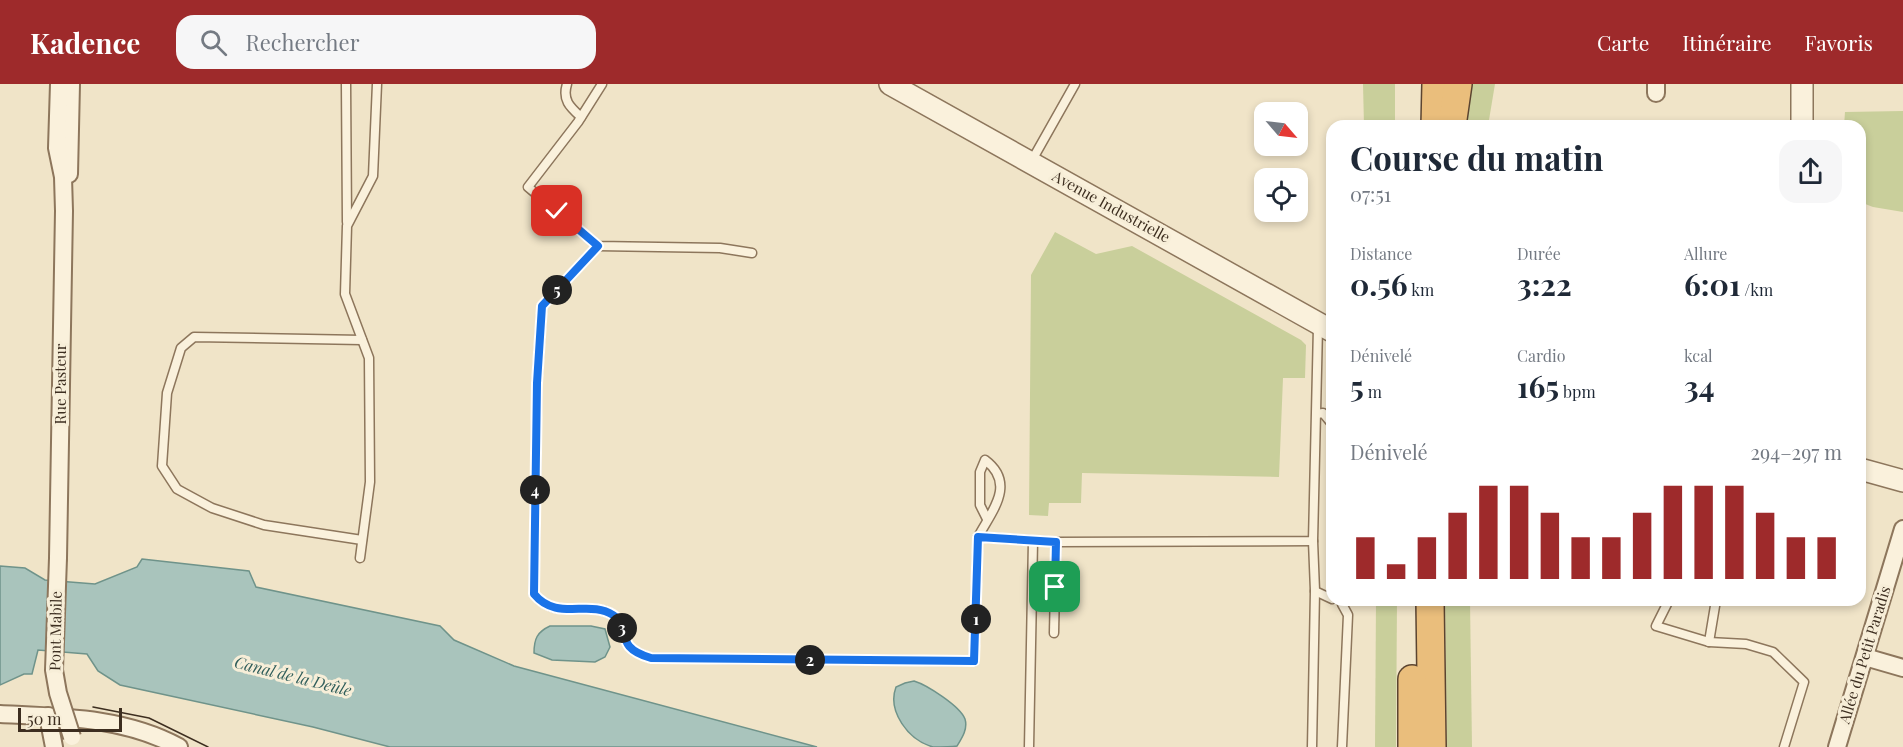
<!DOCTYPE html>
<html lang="fr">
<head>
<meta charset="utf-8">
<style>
  :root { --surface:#fff; --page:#f6f6f7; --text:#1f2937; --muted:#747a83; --accent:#9e2a2b }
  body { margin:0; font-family:"Playfair Display",serif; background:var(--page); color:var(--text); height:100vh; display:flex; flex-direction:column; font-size:22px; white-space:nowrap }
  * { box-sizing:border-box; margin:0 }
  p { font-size:20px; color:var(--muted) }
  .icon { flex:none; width:33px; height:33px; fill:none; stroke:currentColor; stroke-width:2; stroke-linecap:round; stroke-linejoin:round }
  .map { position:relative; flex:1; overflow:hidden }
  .side { position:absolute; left:1326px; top:36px; width:540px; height:486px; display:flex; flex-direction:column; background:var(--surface); border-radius:18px; box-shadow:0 3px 9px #0003 }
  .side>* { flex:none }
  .needle { width:39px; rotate:118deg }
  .buttons { position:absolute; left:1254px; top:18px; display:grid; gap:12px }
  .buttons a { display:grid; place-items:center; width:54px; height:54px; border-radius:12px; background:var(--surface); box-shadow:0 3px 9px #0003; font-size:30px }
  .scale { position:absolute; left:18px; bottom:15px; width:104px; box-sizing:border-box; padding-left:6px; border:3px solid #3d2e20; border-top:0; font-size:16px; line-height:21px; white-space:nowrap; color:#3d2e20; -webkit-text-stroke:4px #f7eed8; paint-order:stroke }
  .pin { position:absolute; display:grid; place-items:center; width:51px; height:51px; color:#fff; margin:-26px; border-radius:12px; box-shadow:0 3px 9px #0006 }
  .km { position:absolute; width:30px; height:30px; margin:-15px; border-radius:50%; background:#222; color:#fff; font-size:16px; line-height:30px; text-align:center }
  .round { display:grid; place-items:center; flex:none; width:63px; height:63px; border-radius:18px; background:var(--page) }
  .head { display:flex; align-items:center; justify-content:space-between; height:102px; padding:0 24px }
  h1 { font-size:33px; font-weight:700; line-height:45px }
  .stats { display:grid; grid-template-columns:repeat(3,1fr); gap:9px; height:102px; padding:6px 24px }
  .stats div { display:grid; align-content:center }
  .stats b { font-size:30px; font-weight:700 }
  .stats small { font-size:16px; font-weight:400 }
  .stats p { font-size:16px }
  .chart { height:168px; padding:12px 24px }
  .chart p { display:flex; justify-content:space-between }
  .chart svg { width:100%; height:108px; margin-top:6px; stroke:var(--accent); stroke-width:6 }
  header { display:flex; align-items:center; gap:36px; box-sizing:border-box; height:84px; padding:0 30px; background:var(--accent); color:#fff }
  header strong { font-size:28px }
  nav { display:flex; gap:33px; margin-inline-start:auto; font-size:21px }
  .search { width:420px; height:54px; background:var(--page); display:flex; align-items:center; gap:15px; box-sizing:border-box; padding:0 21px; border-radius:18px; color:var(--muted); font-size:22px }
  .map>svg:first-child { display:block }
  .green { fill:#c9cf9b }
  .water { fill:#a9c4bc; stroke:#6f938a; stroke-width:1.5 }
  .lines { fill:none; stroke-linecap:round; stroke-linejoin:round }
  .service-casing { stroke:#8d765c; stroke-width:11 }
  .minor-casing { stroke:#8d765c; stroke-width:20 }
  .tertiary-casing { stroke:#8d765c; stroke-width:24 }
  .trunk-casing { stroke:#5b4430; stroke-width:30 }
  .service { stroke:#faf1dc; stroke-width:8 }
  .minor { stroke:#faf1dc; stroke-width:16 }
  .tertiary { stroke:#faf1dc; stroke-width:21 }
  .trunk { stroke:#eabe7c; stroke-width:27 }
  .tram { stroke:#3d2e20; stroke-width:1.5 }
  .minor-bridge-casing { stroke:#8d765c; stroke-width:20; stroke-linecap:butt }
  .minor-bridge { stroke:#faf1dc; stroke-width:16 }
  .route-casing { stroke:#fff; stroke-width:12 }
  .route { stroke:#1a73e8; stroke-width:8 }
  .labels { text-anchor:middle; stroke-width:6; stroke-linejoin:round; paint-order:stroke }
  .street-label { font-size:15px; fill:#3d2e20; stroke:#f7eed8 }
  .water-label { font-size:16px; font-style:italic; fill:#2f5d5a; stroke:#f7eed8 }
</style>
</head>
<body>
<header>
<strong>Kadence</strong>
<div class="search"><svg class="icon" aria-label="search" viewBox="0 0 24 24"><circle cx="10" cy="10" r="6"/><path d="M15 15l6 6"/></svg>Rechercher</div>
<nav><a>Carte</a><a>Itinéraire</a><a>Favoris</a></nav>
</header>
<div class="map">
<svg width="1903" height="663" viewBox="0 0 1903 663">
  <rect width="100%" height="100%" fill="#f0e4c8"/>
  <g class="green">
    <polygon points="1363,0 1395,0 1395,42 1364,42"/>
    <polygon points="1468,0 1495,0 1488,42 1463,42"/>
    <polygon points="1903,27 1903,128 1873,123 1860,118 1860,42 1844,42 1845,28"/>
    <polygon points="1055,148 1096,170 1132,162 1301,256 1306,261 1305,294 1283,294 1279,393 1082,389 1081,419 1049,419 1048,432 1029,431 1031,191"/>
    <polygon points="1376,516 1397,516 1396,663 1375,663"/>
    <polygon points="1445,516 1470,516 1472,663 1447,663"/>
  </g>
  <g class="water">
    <polygon points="142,475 249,487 256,503 440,542 454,556 514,582 817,663 390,663 313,643 120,601 98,587 87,570 38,566 32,590 24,590 0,601 0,482 25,484 45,496 95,500 137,483"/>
    <path d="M550 542H591L605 545 610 563 605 573 595 578 552 576 534 569C534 555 537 548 550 542Z"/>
    <path d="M914 597C927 601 960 622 965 635 968 645 962 654 957 662 950 663 939 663 933 663 908 656 887 627 896 603L905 599Z"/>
  </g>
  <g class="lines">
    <defs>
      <g id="service">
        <polyline points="346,0 347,138"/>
        <path d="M567 0C562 16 570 23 581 33"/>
        <polyline points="602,0 578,38 528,103 598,162 720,164 752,169"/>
        <polyline points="1031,78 1075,0"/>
        <path d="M598 162 542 222 537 299 534 510C557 538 589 515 613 531 634 545 611 562 651 574L974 577 978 453 1056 458 1313 457 1318 243"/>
        <polyline points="362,256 194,253 181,264 167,309 162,382 177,405 212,424 264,441 362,456"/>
        <polyline points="1317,330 1323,329 1332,340"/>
        <path d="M978 453C991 428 1017 400 985 376L980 388V421L987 435"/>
        <polyline points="1313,457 1315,507 1332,515"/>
        <polyline points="360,474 370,398 369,274 345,210 347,142 373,92 377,0"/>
        <polyline points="1669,516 1656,542 1709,558 1716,516"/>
        <polyline points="1054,549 1056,458"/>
        <polyline points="1709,558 1746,560 1773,568 1804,598 1784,663"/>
        <polyline points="1029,663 1033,457"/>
        <polyline points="1312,663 1315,507"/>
        <polyline points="1342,663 1348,531 1342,520"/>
      </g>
      <g id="minor">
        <polyline points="1656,9 1656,0"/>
        <polyline points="69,90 71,0"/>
        <polyline points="58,474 64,127 63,93 57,64 59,0"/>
        <polyline points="1865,573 1903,584"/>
        <path d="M0 630C61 633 124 633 179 663"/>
        <polyline points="48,632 54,663"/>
        <polyline points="1837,663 1903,445"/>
      </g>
      <g id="tertiary">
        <polyline points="890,0 1332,247"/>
        <polyline points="1802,0 1802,42"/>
        <polyline points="1860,385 1903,397"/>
      </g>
      <g id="trunk">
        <polyline points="1435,42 1436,0"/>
        <polyline points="1452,42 1458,0"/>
        <polyline points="1430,516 1432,663"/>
        <polyline points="1412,595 1412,663"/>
      </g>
    </defs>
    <use href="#service" class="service-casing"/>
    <use href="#minor" class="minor-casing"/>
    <use href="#tertiary" class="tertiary-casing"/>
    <use href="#trunk" class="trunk-casing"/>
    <use href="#service" class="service"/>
    <use href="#minor" class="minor"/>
    <use href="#tertiary" class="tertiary"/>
    <use href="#trunk" class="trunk"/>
    <polyline class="tram" points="93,623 149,634 208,663"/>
    <defs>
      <polyline id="minor-bridge" points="58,474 54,586 58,609 72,653"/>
    </defs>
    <use href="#minor-bridge" class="minor-bridge-casing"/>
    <use href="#minor-bridge" class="minor-bridge"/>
  </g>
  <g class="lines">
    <defs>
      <path id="route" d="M557 127 598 162 542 222 537 299 534 510C557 538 589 515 613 531 634 545 611 562 651 574L974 577 978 453 1056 458 1055 503"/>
    </defs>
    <use href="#route" class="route-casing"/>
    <use href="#route" class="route"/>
  </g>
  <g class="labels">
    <g class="street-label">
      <text transform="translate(1111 123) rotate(29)" y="5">Avenue Industrielle</text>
      <text transform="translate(61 300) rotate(-90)" y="5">Rue Pasteur</text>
      <text transform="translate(56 547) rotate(-89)" y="5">Pont Mabile</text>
      <text transform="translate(1865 571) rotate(-73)" y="5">Allée du Petit Paradis</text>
    </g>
    <g class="water-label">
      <text transform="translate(293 592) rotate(14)" y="6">Canal de la Deûle</text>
    </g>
  </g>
</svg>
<div class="buttons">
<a><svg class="needle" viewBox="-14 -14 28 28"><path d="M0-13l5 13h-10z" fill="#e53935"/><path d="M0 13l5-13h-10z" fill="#747a83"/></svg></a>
<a><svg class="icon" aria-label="locate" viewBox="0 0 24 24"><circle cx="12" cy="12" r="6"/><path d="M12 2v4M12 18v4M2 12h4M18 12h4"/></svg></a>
</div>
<div class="scale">50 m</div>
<div class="pin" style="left:1055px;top:503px;background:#1e9e55"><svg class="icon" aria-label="arrive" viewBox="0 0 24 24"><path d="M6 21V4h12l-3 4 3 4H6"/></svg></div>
<div class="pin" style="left:557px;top:127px;background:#d93025"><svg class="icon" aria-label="check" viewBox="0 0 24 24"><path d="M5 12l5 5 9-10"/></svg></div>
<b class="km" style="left:976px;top:535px">1</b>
<b class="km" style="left:810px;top:576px">2</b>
<b class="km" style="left:622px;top:544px">3</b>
<b class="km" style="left:535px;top:406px">4</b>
<b class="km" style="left:557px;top:206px">5</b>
<section class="side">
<div class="head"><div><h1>Course du matin</h1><p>07:51</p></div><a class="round"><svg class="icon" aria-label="share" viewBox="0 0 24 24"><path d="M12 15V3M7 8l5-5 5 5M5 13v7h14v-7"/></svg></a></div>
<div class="stats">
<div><p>Distance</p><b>0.56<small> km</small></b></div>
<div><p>Durée</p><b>3:22</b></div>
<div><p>Allure</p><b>6:01<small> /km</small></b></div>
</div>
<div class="stats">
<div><p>Dénivelé</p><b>5<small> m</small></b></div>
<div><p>Cardio</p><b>165<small> bpm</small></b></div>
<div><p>kcal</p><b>34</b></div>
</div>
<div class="chart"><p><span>Dénivelé</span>294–297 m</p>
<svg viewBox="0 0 160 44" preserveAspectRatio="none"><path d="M5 44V27M15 44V38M25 44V27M35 44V17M45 44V6M55 44V6M65 44V17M75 44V27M85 44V27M95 44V17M105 44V6M115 44V6M125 44V6M135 44V17M145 44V27M155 44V27"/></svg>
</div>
</section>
</div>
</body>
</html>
